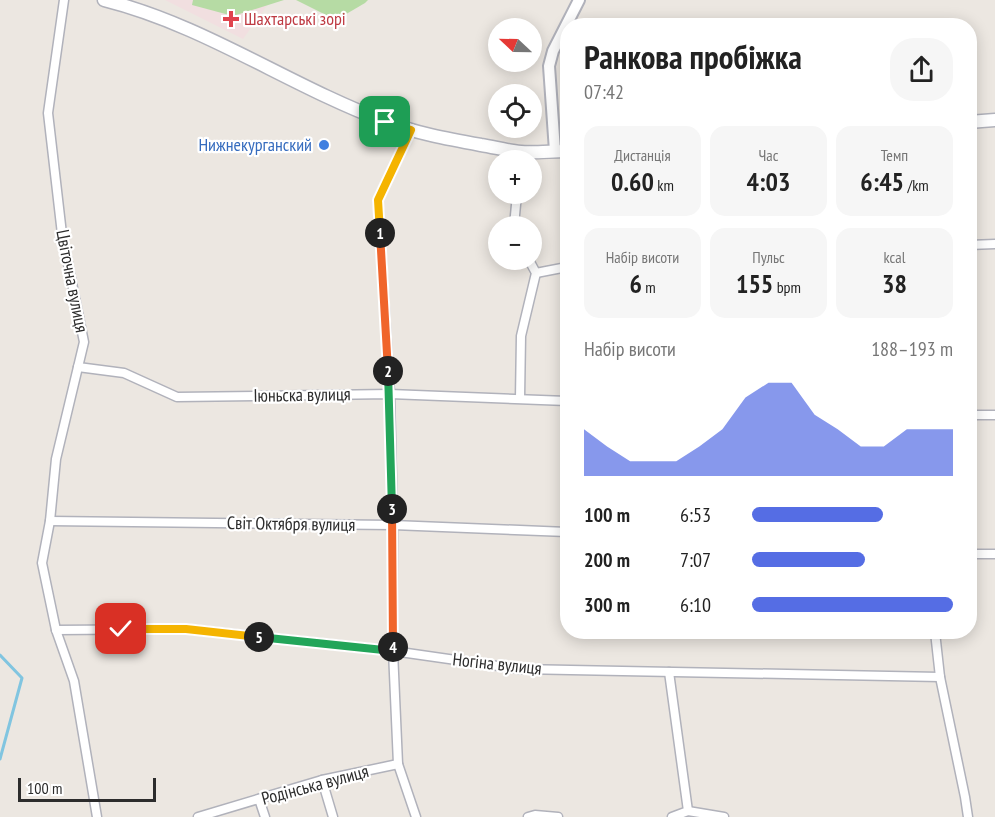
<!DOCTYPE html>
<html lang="uk">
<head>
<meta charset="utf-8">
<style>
  :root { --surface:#fff; --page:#f6f6f6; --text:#222; --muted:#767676; --accent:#556de4 }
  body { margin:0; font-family:"PT Sans Narrow",sans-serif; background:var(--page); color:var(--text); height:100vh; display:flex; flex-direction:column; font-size:22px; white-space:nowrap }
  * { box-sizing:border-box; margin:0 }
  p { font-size:20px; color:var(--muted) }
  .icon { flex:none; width:33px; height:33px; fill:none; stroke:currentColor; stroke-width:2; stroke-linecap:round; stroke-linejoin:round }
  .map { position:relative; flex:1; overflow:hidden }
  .sheet { position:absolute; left:560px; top:18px; width:417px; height:621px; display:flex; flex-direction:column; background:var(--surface); border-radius:24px; box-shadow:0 3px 15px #0003 }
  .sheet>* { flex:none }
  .needle { width:39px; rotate:292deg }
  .tools { position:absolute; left:488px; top:18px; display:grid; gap:12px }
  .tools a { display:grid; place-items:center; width:54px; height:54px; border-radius:50%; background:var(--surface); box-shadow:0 3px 15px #0003; font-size:30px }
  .scale { position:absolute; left:18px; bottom:15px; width:138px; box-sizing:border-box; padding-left:6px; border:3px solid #2c2c2c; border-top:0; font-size:16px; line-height:21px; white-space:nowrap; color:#2c2c2c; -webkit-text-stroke:4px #fff; paint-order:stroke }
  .pin { position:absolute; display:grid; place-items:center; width:51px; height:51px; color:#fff; margin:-26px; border-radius:12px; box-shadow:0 3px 9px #0006 }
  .km { position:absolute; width:30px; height:30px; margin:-15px; border-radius:50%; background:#222; color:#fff; font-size:16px; line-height:30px; text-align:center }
  .round { display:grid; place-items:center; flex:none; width:63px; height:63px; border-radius:24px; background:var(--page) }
  .summary { display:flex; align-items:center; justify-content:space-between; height:102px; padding:0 24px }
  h1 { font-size:33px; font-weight:700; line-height:45px }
  .metrics { display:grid; grid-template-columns:repeat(3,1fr); gap:9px; height:102px; padding:6px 24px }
  .metrics div { display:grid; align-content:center; border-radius:15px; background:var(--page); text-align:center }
  .metrics b { font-size:26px; font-weight:700 }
  .metrics small { font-size:16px; font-weight:400 }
  .metrics p { font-size:16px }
  .chart { height:168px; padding:12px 24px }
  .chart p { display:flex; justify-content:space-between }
  .chart svg { width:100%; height:108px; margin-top:6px; fill:var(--accent); opacity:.7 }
  ul { padding:0 24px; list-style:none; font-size:20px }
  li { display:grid; grid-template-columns:96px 72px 1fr; align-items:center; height:45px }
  li i { height:15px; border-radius:8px; background:var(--accent) }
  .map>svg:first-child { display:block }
  .medical { fill:#f1dfe0 }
  .green { fill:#b6dba4 }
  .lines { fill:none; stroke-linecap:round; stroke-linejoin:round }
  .stream { stroke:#81c5e0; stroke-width:3 }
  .minor-casing { stroke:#b1b2bb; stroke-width:11 }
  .tertiary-casing { stroke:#b1b2bb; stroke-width:14 }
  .secondary-casing { stroke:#b1b2bb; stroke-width:15 }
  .minor { stroke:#fff; stroke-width:8 }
  .tertiary { stroke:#fff; stroke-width:10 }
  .secondary { stroke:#fff; stroke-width:12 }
  .split-1-casing { stroke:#fff; stroke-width:12 }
  .split-2-casing { stroke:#fff; stroke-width:12 }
  .split-3-casing { stroke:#fff; stroke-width:12 }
  .split-4-casing { stroke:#fff; stroke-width:12 }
  .split-5-casing { stroke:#fff; stroke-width:12 }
  .split-6-casing { stroke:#fff; stroke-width:12 }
  .split-1 { stroke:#f5b400; stroke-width:8 }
  .split-2 { stroke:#f0652b; stroke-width:8 }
  .split-3 { stroke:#22a559; stroke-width:8 }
  .split-4 { stroke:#f0652b; stroke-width:8 }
  .split-5 { stroke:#22a559; stroke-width:8 }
  .split-6 { stroke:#f5b400; stroke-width:8 }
  .health-dot { fill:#e0444e; stroke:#fff; stroke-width:2 }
  .shop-dot { fill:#3f7fe0; stroke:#fff; stroke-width:2 }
  .labels { text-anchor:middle; stroke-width:4.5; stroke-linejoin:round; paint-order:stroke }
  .health-label { font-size:18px; fill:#be3a42; stroke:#fff; text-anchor:start }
  .shop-label { font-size:18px; fill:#366cbe; stroke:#fff; text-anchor:end }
  .street-label { font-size:18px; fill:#2c2c2c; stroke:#fff }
</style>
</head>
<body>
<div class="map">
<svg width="995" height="817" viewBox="0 0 995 817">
  <rect width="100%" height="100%" fill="#ece7e1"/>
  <polygon class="medical" points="165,0 271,0 243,39"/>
  <g class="green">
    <polygon points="193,0 284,0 233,16 192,5"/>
    <polygon points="296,0 368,0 365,3 336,20"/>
  </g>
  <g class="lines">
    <polyline class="stream" points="0,655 22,678 0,759"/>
    <defs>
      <g id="minor">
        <polyline points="64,0 48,113 62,234 84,342 56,459 50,521 42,563 56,630 74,681 97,817"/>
        <polyline points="411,130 378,200 390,394 393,525 393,651 398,764 416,817"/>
        <polyline points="514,226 517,194"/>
        <polyline points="969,245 995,244"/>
        <polyline points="536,273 567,267"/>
        <polyline points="78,367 124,373 177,397 390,394 567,401"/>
        <polyline points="520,398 521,336 536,273 529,260"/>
        <polyline points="969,415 995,415"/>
        <polyline points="50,521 393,525 567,532"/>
        <polyline points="969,554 995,554"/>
        <polyline points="56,630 186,629 393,651 519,669 940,677"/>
        <polyline points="935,632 940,677 965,797 968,817"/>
        <polyline points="669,672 688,811 672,817"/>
        <polyline points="322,780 333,817"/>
        <polyline points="259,799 265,817"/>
        <polyline points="688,811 724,817"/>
        <polyline points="198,817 322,780 398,764"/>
        <polyline points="528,817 535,815 558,817"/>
      </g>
      <polyline id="tertiary" points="555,151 549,66 553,51 579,0"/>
      <g id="secondary">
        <path d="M104 0C204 25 288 85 384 121 415 133 448 139 481 145 494 147 508 151 521 152 536 153 552 151 567 151"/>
        <polyline points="969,122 995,120"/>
      </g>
    </defs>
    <use href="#minor" class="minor-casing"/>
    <use href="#tertiary" class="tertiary-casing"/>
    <use href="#secondary" class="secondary-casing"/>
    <use href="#minor" class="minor"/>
    <use href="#tertiary" class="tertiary"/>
    <use href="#secondary" class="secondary"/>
  </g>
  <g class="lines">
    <defs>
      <polyline id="split-1" points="380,233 378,200 411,130 385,122"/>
      <polyline id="split-2" points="380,233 388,371"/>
      <polyline id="split-3" points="388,371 392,509"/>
      <polyline id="split-4" points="392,509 393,647"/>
      <polyline id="split-5" points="259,637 393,651 393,647"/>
      <polyline id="split-6" points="121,629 186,629 259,637"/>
    </defs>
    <use href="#split-1" class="split-1-casing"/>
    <use href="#split-2" class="split-2-casing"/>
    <use href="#split-3" class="split-3-casing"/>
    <use href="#split-4" class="split-4-casing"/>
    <use href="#split-5" class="split-5-casing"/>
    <use href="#split-6" class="split-6-casing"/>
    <use href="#split-1" class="split-1"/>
    <use href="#split-2" class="split-2"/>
    <use href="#split-3" class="split-3"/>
    <use href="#split-4" class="split-4"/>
    <use href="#split-5" class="split-5"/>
    <use href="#split-6" class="split-6"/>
  </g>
  <path class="health-dot" d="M228 10h6v6h6v6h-6v6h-6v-6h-6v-6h6z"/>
  <circle class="shop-dot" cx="324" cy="145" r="6"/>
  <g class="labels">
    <g class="health-label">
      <text x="244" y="25">Шахтарські зорі</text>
    </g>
    <g class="shop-label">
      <text x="312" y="151">Нижнекурганский</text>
    </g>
    <g class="street-label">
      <text transform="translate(72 281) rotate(79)" y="6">Цвiточна вулиця</text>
      <text transform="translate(302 395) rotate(-1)" y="6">Iюньска вулиця</text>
      <text transform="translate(291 524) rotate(1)" y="6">Світ Октября вулиця</text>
      <text transform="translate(497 664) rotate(6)" y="6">Ногіна вулиця</text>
      <text transform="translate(315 785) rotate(-15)" y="6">Родінська вулиця</text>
    </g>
  </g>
</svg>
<div class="tools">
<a><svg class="needle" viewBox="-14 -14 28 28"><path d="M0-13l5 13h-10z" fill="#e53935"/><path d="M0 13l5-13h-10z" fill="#767676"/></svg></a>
<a><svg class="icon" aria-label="locate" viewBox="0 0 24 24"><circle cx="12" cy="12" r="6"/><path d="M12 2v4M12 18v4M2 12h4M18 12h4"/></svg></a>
<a>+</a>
<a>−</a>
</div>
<div class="scale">100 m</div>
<div class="pin" style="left:385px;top:122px;background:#1e9e55"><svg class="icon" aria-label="arrive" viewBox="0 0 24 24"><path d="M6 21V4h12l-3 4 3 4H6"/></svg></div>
<div class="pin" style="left:121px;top:629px;background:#d93025"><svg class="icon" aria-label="check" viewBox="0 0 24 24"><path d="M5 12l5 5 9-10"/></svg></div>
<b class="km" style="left:380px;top:233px">1</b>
<b class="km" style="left:388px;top:371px">2</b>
<b class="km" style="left:392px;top:509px">3</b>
<b class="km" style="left:393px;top:647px">4</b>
<b class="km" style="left:259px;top:637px">5</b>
<section class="sheet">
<div class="summary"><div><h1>Ранкова пробіжка</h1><p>07:42</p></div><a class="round"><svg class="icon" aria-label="share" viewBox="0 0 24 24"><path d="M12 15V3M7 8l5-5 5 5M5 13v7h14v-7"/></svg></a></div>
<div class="metrics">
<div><p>Дистанція</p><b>0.60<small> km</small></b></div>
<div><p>Час</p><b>4:03</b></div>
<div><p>Темп</p><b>6:45<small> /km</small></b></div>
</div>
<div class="metrics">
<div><p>Набір висоти</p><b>6<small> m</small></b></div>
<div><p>Пульс</p><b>155<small> bpm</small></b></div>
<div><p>kcal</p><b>38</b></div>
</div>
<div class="chart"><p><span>Набір висоти</span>188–193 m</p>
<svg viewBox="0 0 160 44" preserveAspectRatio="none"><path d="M0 44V25L10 32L20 38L30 38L40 38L50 32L60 25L70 12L80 6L90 6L100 19L110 25L120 32L130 32L140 25L150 25L160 25V44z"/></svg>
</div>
<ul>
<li><b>100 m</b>6:53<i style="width:65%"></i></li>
<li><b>200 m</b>7:07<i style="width:56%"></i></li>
<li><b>300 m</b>6:10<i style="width:100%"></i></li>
</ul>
</section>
</div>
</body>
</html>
